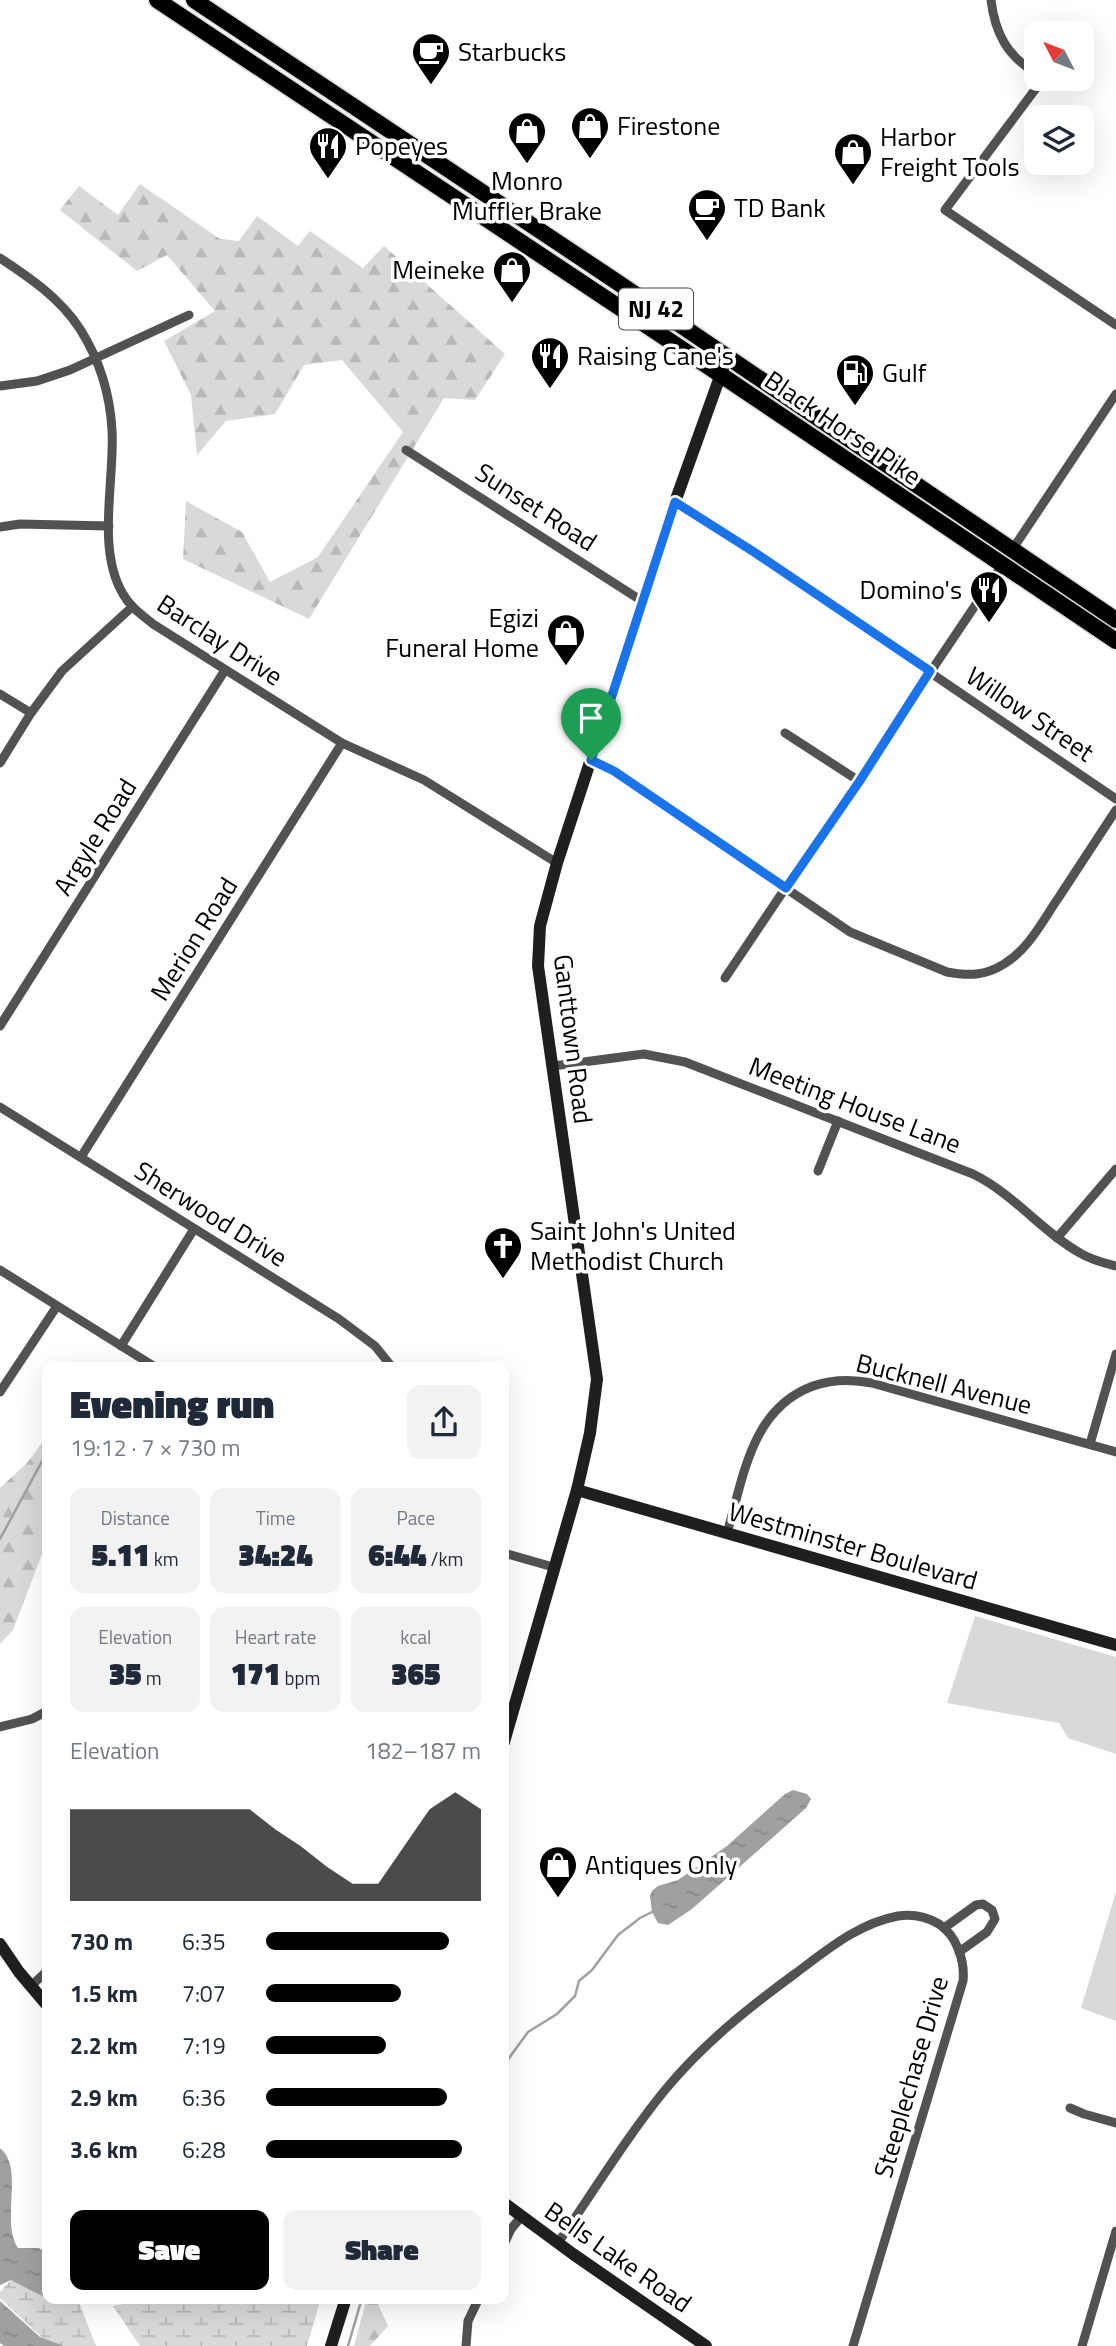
<!DOCTYPE html>
<html lang="en">
<head>
<meta charset="utf-8">
<style>
  :root { --surface:#fff; --page:#f2f2f3; --text:#1f2937; --muted:#747a83; --accent:#000 }
  body { margin:0; font-family:"Titillium Web",sans-serif; background:var(--page); color:var(--text); height:100vh; display:flex; flex-direction:column; font-size:26px; white-space:nowrap }
  * { box-sizing:border-box; margin:0 }
  p { font-size:23px; color:var(--muted) }
  .icon { flex:none; width:38px; height:38px; fill:none; stroke:currentColor; stroke-width:2; stroke-linecap:round; stroke-linejoin:round }
  .map { position:relative; flex:1; overflow:hidden }
  .drawer { position:absolute; left:42px; top:1362px; width:467px; height:942px; display:flex; flex-direction:column; background:var(--surface); border-radius:14px; box-shadow:0 7px 28px #0002 }
  .drawer>* { flex:none }
  .needle { width:46px; rotate:312deg }
  .fabs { position:absolute; left:1024px; top:21px; display:grid; gap:14px }
  .fabs a { display:grid; place-items:center; width:70px; height:70px; border-radius:14px; background:var(--surface); box-shadow:0 7px 28px #0002; font-size:35px }
  .pin { position:absolute; display:grid; place-items:center; width:60px; height:60px; color:#fff; margin:-72px -30px; border-radius:50% 50% 50% 0; rotate:-45deg; box-shadow:0 0 7px #0007 }
  .pin .icon { rotate:45deg }
  .round { display:grid; place-items:center; flex:none; width:74px; height:74px; border-radius:14px; background:var(--page) }
  .headline { display:flex; align-items:center; justify-content:space-between; height:119px; padding:0 28px }
  h1 { font-size:38px; font-weight:800; line-height:52px }
  .figures { display:grid; grid-template-columns:repeat(3,1fr); gap:10px; height:119px; padding:7px 28px }
  .figures div { display:grid; align-content:center; border-radius:14px; background:var(--page); text-align:center }
  .figures b { font-size:30px; font-weight:800 }
  .figures small { font-size:19px; font-weight:400 }
  .figures p { font-size:19px }
  .chart { height:196px; padding:14px 28px }
  .chart p { display:flex; justify-content:space-between }
  .chart svg { width:100%; height:126px; margin-top:7px; fill:var(--accent); opacity:.7 }
  .action { display:flex; gap:14px; margin-top:auto; padding:14px 28px }
  .action a { flex:1; height:80px; border-radius:14px; background:var(--accent); color:#fff; font-size:28px; font-weight:800; line-height:80px; text-align:center }
  .action a+a { background:var(--page); color:var(--text) }
  ul { padding:0 28px; list-style:none; font-size:23px }
  li { display:grid; grid-template-columns:112px 84px 1fr; align-items:center; height:52px }
  li i { height:18px; border-radius:9px; background:var(--accent) }
  .map>svg:first-child { display:block }
  .green { fill:#d9d9d9 }
  .forest { fill:url(#forest-firs) }
  .wetland { fill:url(#wetland-marsh) }
  .water { fill:url(#water-ripples) }
  .lines { fill:none; stroke-linecap:round; stroke-linejoin:round }
  .stream { stroke:#a0a0a0; stroke-width:2.5 }
  .highway-casing { stroke:#dbdbdb; stroke-width:19 }
  .street { stroke:#525252; stroke-width:9 }
  .secondary { stroke:#1f1f1f; stroke-width:12 }
  .highway { stroke:#000; stroke-width:16 }
  .route-casing { stroke:#fff; stroke-width:14 }
  .route { stroke:#1a73e8; stroke-width:9 }
  .labels { text-anchor:middle; stroke-width:7; stroke-linejoin:round; paint-order:stroke }
  .shield { fill:#fff; stroke:#4c4c4c; stroke-width:2 }
  .shield-label { font-size:24px; font-weight:bold; fill:#000 }
  .poi-label { font-size:26px; fill:#000; stroke:#fff; text-anchor:start }
  .street-label { font-size:26px; fill:#000; stroke:#fff }
</style>
</head>
<body>
<div class="map">
<svg width="1116" height="2346" viewBox="0 0 1116 2346">
  <defs>
    <pattern id="forest-firs" width="22" height="20" patternUnits="userSpaceOnUse" patternTransform="scale(1.75)"><rect width="22" height="20" fill="#d9d9d9"/><path d="M5 1l3.5 6h-7zM16 11l3.5 6h-7z" fill="#b8b8b8"/></pattern>
    <pattern id="wetland-marsh" width="20" height="14" patternUnits="userSpaceOnUse" patternTransform="scale(1.75)"><rect width="20" height="14" fill="#d9d9d9"/><path d="M1 5h8M5 5V1M11 12h8M15 12V8" fill="none" stroke="#b8b8b8"/></pattern>
    <pattern id="water-ripples" width="26" height="14" patternUnits="userSpaceOnUse" patternTransform="scale(1.75)"><rect width="26" height="14" fill="#a0a0a0"/><path d="M2 4q2-2 4 0t4 0M15 11q2-2 4 0t4 0" fill="none" stroke="#888"/></pattern>
  </defs>
  <rect width="100%" height="100%" fill="#fff"/>
  <g class="green">
    <polygon points="975,1616 1116,1657 1116,1754 1068,1738 1059,1723 947,1703"/>
    <polygon points="1116,1892 1116,2021 1081,2008"/>
  </g>
  <g class="forest">
    <polygon points="140,184 220,239 239,241 257,216 298,246 310,231 363,268 384,246 505,354 475,400 444,398 309,619 183,559 186,501 242,532 270,582 318,557 403,432 342,360 304,365 275,414 226,421 197,455 191,395 164,341 215,311 167,255 137,271 60,210 79,186 118,215"/>
    <polygon points="47,1436 47,1541 13,1630 0,1644 0,1488 27,1463"/>
    <polygon points="367,2298 380,2298 377,2302 388,2326 370,2346 354,2346"/>
  </g>
  <g class="wetland">
    <polygon points="11,2280 47,2291 47,2298 78,2300 96,2346 51,2346 0,2298 0,2292"/>
    <polygon points="152,2298 321,2298 307,2346 140,2346 113,2306"/>
  </g>
  <g class="water">
    <polygon points="793,1790 807,1794 811,1799 806,1808 692,1909 668,1925 658,1923 652,1912 650,1896 652,1891 658,1886 678,1880 727,1846 785,1794"/>
    <path d="M0 2148C25 2168 0 2221 18 2248H39L47 2254V2298H80L77 2301C53 2306 32 2290 11 2280L0 2285Z"/>
    <polygon points="0,2301 40,2337 64,2346 4,2346 0,2343"/>
  </g>
  <g class="lines">
    <g class="stream">
      <polyline points="0,1539 47,1452"/>
      <polyline points="504,2065 528,2032 557,2014 575,1996 579,1981 592,1970 618,1935 640,1918 654,1911"/>
      <polyline points="348,2346 362,2298"/>
    </g>
    <defs>
      <g id="highway">
        <polyline points="157,0 721,375 1116,641"/>
        <polyline points="194,0 614,280 1116,620"/>
      </g>
    </defs>
    <use href="#highway" class="highway-casing"/>
    <g class="street">
      <path d="M991 0C995 33 1007 56 1036 73"/>
      <polyline points="1043,79 945,210 1116,325"/>
      <path d="M0 258C29 277 60 298 80 329 99 359 110 394 112 430 115 480 96 549 123 594 130 607 142 615 153 624L342 743 424 780 557 863"/>
      <polyline points="0,386 37,381 70,370 189,315"/>
      <polyline points="406,450 642,601"/>
      <polyline points="675,502 753,552 1116,799"/>
      <polyline points="0,527 20,524 109,526"/>
      <polyline points="1012,550 1116,394"/>
      <polyline points="0,694 31,713"/>
      <polyline points="785,733 859,781"/>
      <path d="M591 760 614 771 850 932 947 972C968 976 985 976 1004 964 1029 949 1043 920 1059 897 1078 868 1097 839 1116 810"/>
      <polyline points="0,763 31,713 62,671 132,607"/>
      <polyline points="725,978 1003,564"/>
      <polyline points="0,1026 225,670"/>
      <path d="M553 1066 644 1054 685 1062 973 1174C1014 1194 1041 1231 1080 1253 1091 1260 1104 1263 1116 1266"/>
      <polyline points="0,1107 339,1319 375,1346 392,1367"/>
      <polyline points="81,1157 342,743"/>
      <polyline points="818,1171 838,1121"/>
      <polyline points="1057,1238 1116,1169"/>
      <polyline points="0,1270 155,1367"/>
      <polyline points="121,1346 194,1229"/>
      <polyline points="0,1392 57,1306"/>
      <polyline points="1090,1444 1116,1354"/>
      <path d="M727 1533C744 1476 751 1409 813 1386 833 1379 852 1379 872 1383L1116 1452"/>
      <polyline points="504,1553 553,1567"/>
      <polyline points="0,1727 32,1719 47,1711"/>
      <polyline points="944,1928 976,1905 983,1904 992,1910 995,1919 987,1932 959,1952"/>
      <polyline points="30,1987 47,1971"/>
      <polyline points="1070,2108 1084,2114 1116,2123"/>
      <path d="M558 2243C593 2192 626 2138 665 2090 703 2044 748 2008 796 1973 827 1950 859 1923 898 1916 912 1914 927 1917 939 1924 957 1936 965 1961 963 1981L853 2346"/>
      <polyline points="504,2244 511,2229 521,2217"/>
      <polyline points="466,2346 468,2321 479,2298"/>
      <polyline points="1082,2346 1116,2231"/>
    </g>
    <g class="secondary">
      <polyline points="577,1490 1116,1645"/>
      <polyline points="504,1742 577,1490 590,1433 597,1379 538,966 540,926 557,863 675,502 727,357"/>
      <polyline points="0,1944 19,1972 47,2005"/>
      <polyline points="504,2203 573,2254 706,2346"/>
      <polyline points="331,2346 346,2298"/>
    </g>
    <use href="#highway" class="highway"/>
  </g>
  <g class="lines">
    <defs>
      <polygon id="route" points="675,502 754,552 930,671 859,782 786,888 614,771 591,760"/>
    </defs>
    <use href="#route" class="route-casing"/>
    <use href="#route" class="route"/>
  </g>
  <defs>
    <symbol id="cafe-pin" viewBox="-11 -11 22 30"><path d="M0 17L-7.5 6A9.5 9.5 0 1 1 7.5 6Z" fill="#000" stroke="#fff"/><path d="M-5.5-4.5H6V0H3Q3 3.5 0 3.5H-2.5Q-5.5 3.5-5.5 0ZM3-3.2v2h1.7v-2ZM-6 4.5H4V6H-6Z" fill="#fff"/></symbol>
    <symbol id="shop-pin" viewBox="-11 -11 22 30"><path d="M0 17L-7.5 6A9.5 9.5 0 1 1 7.5 6Z" fill="#000" stroke="#fff"/><path d="M-5-2.5h2.3a2.7 3.5 0 0 1 5.4 0H5L5.5 6h-11ZM-1.5-2.5h3a1.5 2.3 0 0 0-3 0Z" fill="#fff"/></symbol>
    <symbol id="restaurant-pin" viewBox="-11 -11 22 30"><path d="M0 17L-7.5 6A9.5 9.5 0 1 1 7.5 6Z" fill="#000" stroke="#fff"/><path d="M-5-6h1v4h1v-4h1v4h1v-4h1v5L-1.5 .5V6h-2V.5L-5-1ZM5-6V6H3V1.5H1.5Q1.5-4 5-6Z" fill="#fff"/></symbol>
    <symbol id="fuel-pin" viewBox="-11 -11 22 30"><path d="M0 17L-7.5 6A9.5 9.5 0 1 1 7.5 6Z" fill="#000" stroke="#fff"/><path d="M-5.5-6h7V0h2V4h1.3V-2.5L3-4.5l.8-.8L6-3V5H2.5V1h-1V6h-7ZM-4.2-4.7v3.2H.2V-4.7Z" fill="#fff"/></symbol>
    <symbol id="church-pin" viewBox="-11 -11 22 30"><path d="M0 17L-7.5 6A9.5 9.5 0 1 1 7.5 6Z" fill="#000" stroke="#fff"/><path d="M-1.2-6h2.4v3.5h3.3v2.4h-3.3V6h-2.4V-.1h-3.3v-2.4h3.3Z" fill="#fff"/></symbol>
  </defs>
  <g fill-rule="evenodd">
    <use href="#cafe-pin" x="409" y="30" width="44" height="60"/>
    <use href="#shop-pin" x="568" y="104" width="44" height="60"/>
    <use href="#shop-pin" x="505" y="109" width="44" height="60"/>
    <use href="#restaurant-pin" x="306" y="124" width="44" height="60"/>
    <use href="#shop-pin" x="831" y="130" width="44" height="60"/>
    <use href="#cafe-pin" x="685" y="186" width="44" height="60"/>
    <use href="#shop-pin" x="490" y="248" width="44" height="60"/>
    <use href="#restaurant-pin" x="528" y="334" width="44" height="60"/>
    <use href="#fuel-pin" x="833" y="351" width="44" height="60"/>
    <use href="#restaurant-pin" x="967" y="568" width="44" height="60"/>
    <use href="#shop-pin" x="544" y="611" width="44" height="60"/>
    <use href="#church-pin" x="481" y="1224" width="44" height="60"/>
    <use href="#shop-pin" x="536" y="1843" width="44" height="60"/>
  </g>
  <g class="labels">
    <rect class="shield" x="619" y="288.5" width="74" height="41" rx="5"/>
    <g class="shield-label">
      <text x="656" y="317">NJ 42</text>
    </g>
    <g class="poi-label">
      <text x="458" y="61">Starbucks</text>
      <text x="617" y="135">Firestone</text>
      <text x="880" y="146">Harbor<tspan x="880" dy="30">Freight Tools</tspan></text>
      <text x="355" y="155">Popeyes</text>
      <text x="527" y="190" text-anchor="middle">Monro<tspan x="527" dy="30">Muffler Brake</tspan></text>
      <text x="734" y="217">TD Bank</text>
      <text x="485" y="279" text-anchor="end">Meineke</text>
      <text x="577" y="365">Raising Cane's</text>
      <text x="882" y="382">Gulf</text>
      <text x="962" y="599" text-anchor="end">Domino's</text>
      <text x="539" y="627" text-anchor="end">Egizi<tspan x="539" dy="30">Funeral Home</tspan></text>
      <text x="530" y="1240">Saint John's United<tspan x="530" dy="30">Methodist Church</tspan></text>
      <text x="585" y="1874">Antiques Only</text>
    </g>
    <g class="street-label">
      <text transform="translate(843 428) rotate(34)" y="9">Black Horse Pike</text>
      <text transform="translate(536 507) rotate(33)" y="9">Sunset Road</text>
      <text transform="translate(220 640) rotate(33)" y="9">Barclay Drive</text>
      <text transform="translate(1030 714) rotate(34)" y="9">Willow Street</text>
      <text transform="translate(95 837) rotate(-58)" y="9">Argyle Road</text>
      <text transform="translate(194 939) rotate(-58)" y="9">Merion Road</text>
      <text transform="translate(573 1039) rotate(83)" y="9">Ganttown Road</text>
      <text transform="translate(855 1105) rotate(21)" y="9">Meeting House Lane</text>
      <text transform="translate(211 1214) rotate(32)" y="9">Sherwood Drive</text>
      <text transform="translate(944 1384) rotate(14)" y="9">Bucknell Avenue</text>
      <text transform="translate(853 1546) rotate(16)" y="9">Westminster Boulevard</text>
      <text transform="translate(911 2077) rotate(-74)" y="9">Steeplechase Drive</text>
      <text transform="translate(618 2257) rotate(35)" y="9">Bells Lake Road</text>
    </g>
  </g>
</svg>
<div class="fabs">
<a><svg class="needle" viewBox="-14 -14 28 28"><path d="M0-13l5 13h-10z" fill="#e53935"/><path d="M0 13l5-13h-10z" fill="#747a83"/></svg></a>
<a><svg class="icon" aria-label="layers" viewBox="0 0 24 24"><path d="M12 4l9 5-9 5-9-5zM3 14l9 5 9-5"/></svg></a>
</div>
<div class="pin" style="left:591px;top:760px;background:#1e9e55"><svg class="icon" aria-label="arrive" viewBox="0 0 24 24"><path d="M6 21V4h12l-3 4 3 4H6"/></svg></div>
<section class="drawer">
<div class="headline"><div><h1>Evening run</h1><p>19:12 · 7 × 730 m</p></div><a class="round"><svg class="icon" aria-label="share" viewBox="0 0 24 24"><path d="M12 15V3M7 8l5-5 5 5M5 13v7h14v-7"/></svg></a></div>
<div class="figures">
<div><p>Distance</p><b>5.11<small> km</small></b></div>
<div><p>Time</p><b>34:24</b></div>
<div><p>Pace</p><b>6:44<small> /km</small></b></div>
</div>
<div class="figures">
<div><p>Elevation</p><b>35<small> m</small></b></div>
<div><p>Heart rate</p><b>171<small> bpm</small></b></div>
<div><p>kcal</p><b>365</b></div>
</div>
<div class="chart"><p><span>Elevation</span>182–187 m</p>
<svg viewBox="0 0 160 44" preserveAspectRatio="none"><path d="M0 44V12L10 12L20 12L30 12L40 12L50 12L60 12L70 12L80 19L90 25L100 32L110 38L120 38L130 25L140 12L150 6L160 12V44z"/></svg>
</div>
<ul>
<li><b>730 m</b>6:35<i style="width:85%"></i></li>
<li><b>1.5 km</b>7:07<i style="width:63%"></i></li>
<li><b>2.2 km</b>7:19<i style="width:56%"></i></li>
<li><b>2.9 km</b>6:36<i style="width:84%"></i></li>
<li><b>3.6 km</b>6:28<i style="width:91%"></i></li>
</ul>
<div class="action"><a>Save</a><a>Share</a></div>
</section>
</div>
</body>
</html>
